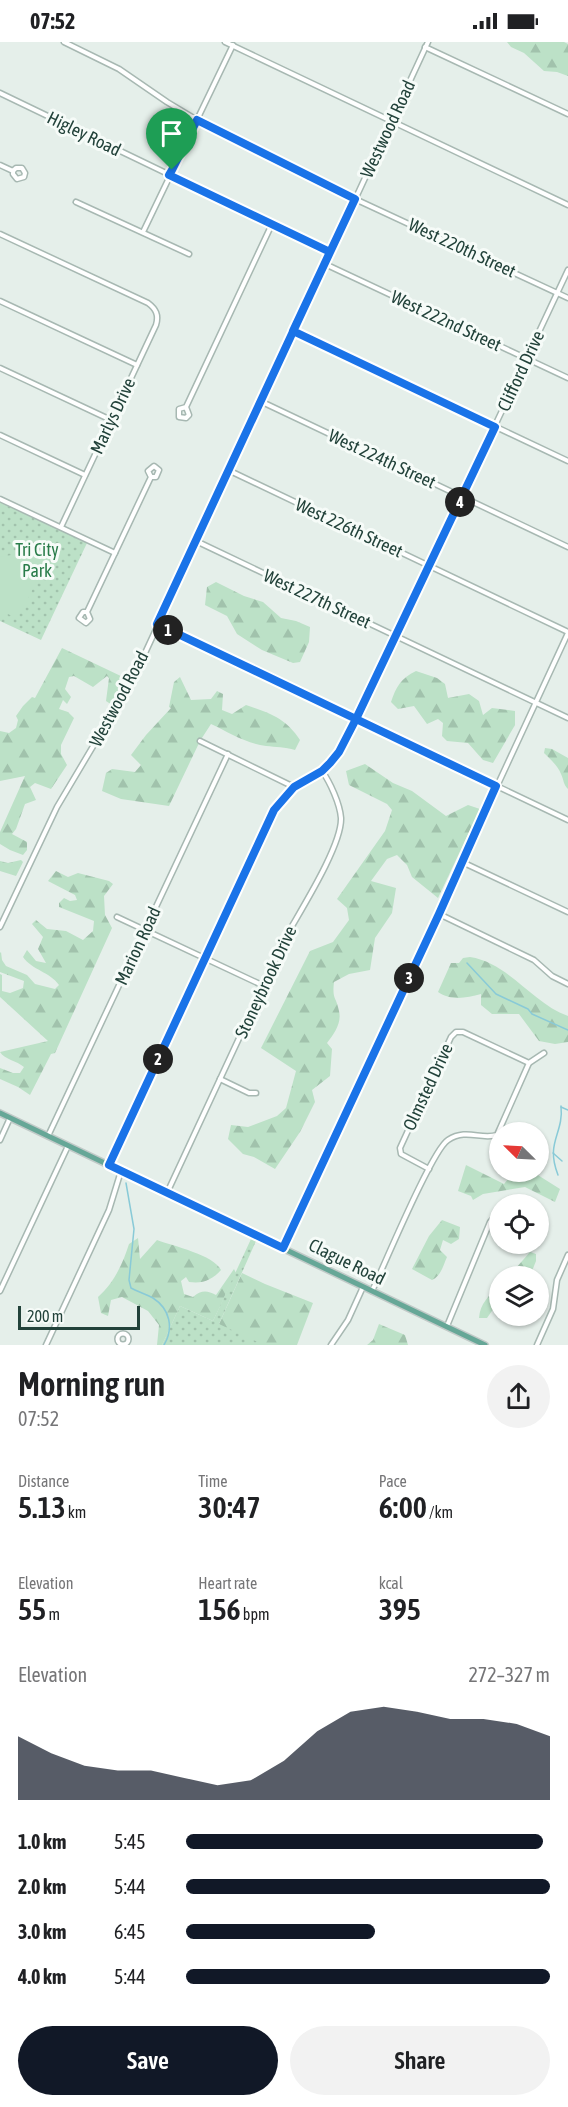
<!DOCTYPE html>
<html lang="en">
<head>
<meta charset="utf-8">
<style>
  :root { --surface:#fff; --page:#f2f2f2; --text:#202124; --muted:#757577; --accent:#111827 }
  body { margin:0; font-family:"Asap Condensed",sans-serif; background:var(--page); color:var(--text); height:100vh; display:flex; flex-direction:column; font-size:22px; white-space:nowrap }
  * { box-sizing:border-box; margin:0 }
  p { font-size:20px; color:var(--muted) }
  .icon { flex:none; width:33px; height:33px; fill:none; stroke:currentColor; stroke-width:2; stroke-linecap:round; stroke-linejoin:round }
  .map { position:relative; height:1303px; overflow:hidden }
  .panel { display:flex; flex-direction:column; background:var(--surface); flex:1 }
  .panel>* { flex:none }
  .needle { width:39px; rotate:294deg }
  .buttons { position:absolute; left:489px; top:1080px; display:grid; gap:12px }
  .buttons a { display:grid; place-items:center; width:60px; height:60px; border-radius:50%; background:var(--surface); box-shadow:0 2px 4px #0004; font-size:30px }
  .scale { position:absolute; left:18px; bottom:15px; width:122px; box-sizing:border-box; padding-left:6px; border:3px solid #22423a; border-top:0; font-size:16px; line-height:21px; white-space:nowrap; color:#22423a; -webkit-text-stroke:4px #f6fbf8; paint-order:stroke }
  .pin { position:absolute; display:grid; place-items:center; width:51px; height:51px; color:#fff; margin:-62px -26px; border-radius:50% 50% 50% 0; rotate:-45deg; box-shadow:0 0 6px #0007 }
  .pin .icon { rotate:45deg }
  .km { position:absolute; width:30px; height:30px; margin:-15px; border-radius:50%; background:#222; color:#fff; font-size:16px; line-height:30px; text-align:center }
  .round { display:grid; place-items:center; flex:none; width:63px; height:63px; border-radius:32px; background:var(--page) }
  .summary { display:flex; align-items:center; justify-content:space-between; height:102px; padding:0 18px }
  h1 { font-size:33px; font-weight:600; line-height:45px }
  .stats { display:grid; grid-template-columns:repeat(3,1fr); gap:9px; height:102px; padding:6px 18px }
  .stats div { display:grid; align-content:center }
  .stats b { font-size:30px; font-weight:600 }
  .stats small { font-size:16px; font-weight:400 }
  .stats p { font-size:16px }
  .chart { height:168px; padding:12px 18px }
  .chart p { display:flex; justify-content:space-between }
  .chart svg { width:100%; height:108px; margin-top:6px; fill:var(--accent); opacity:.7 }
  .cta { display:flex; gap:12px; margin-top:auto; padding:12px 18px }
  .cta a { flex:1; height:69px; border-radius:36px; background:var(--accent); color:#fff; font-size:24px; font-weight:600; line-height:69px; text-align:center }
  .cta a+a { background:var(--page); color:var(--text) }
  ul { padding:0 18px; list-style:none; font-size:20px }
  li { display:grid; grid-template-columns:96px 72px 1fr; align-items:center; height:45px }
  li i { height:15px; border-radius:8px; background:var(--accent) }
  .status { display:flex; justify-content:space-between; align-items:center; height:42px; padding:0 30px; background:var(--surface); direction:ltr }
  .status svg { height:16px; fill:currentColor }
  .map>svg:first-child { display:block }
  .forest { fill:url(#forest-firs) }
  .park { fill:url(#park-dots) }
  .garden { fill:#bce1c7 }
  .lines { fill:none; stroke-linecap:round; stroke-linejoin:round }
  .stream { stroke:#89cad7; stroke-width:1.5 }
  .minor-casing { stroke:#a7b8b2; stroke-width:7 }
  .major-casing { stroke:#c1cac8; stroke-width:8 }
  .minor { stroke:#fff; stroke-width:4 }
  .major { stroke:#66a797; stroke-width:5 }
  .route-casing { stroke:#fff; stroke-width:12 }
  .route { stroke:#1a73e8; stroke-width:8 }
  .labels { text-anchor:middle; stroke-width:6; stroke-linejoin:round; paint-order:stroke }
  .street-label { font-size:18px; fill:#22423a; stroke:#f6fbf8 }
  .park-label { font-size:18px; fill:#297c4a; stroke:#f6fbf8 }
</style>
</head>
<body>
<div class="status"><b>07:52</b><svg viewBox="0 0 49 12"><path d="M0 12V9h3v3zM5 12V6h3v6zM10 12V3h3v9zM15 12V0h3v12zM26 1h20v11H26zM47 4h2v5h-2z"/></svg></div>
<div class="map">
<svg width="568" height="1303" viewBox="0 0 568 1303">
  <defs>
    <pattern id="forest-firs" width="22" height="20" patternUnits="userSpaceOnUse" patternTransform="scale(1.5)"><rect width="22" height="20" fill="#bce1c7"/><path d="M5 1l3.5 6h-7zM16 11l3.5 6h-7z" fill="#a1c2ac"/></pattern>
    <pattern id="park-dots" width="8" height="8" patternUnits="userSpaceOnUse" patternTransform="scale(1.5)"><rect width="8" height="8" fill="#bce1c7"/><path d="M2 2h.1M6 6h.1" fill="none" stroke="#a1c2ac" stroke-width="1.8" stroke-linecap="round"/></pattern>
  </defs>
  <rect width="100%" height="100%" fill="#e5efea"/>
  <g class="forest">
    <polygon points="507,0 564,0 568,2 568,34 557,30 544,29 524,11 511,5"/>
    <polygon points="216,540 244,554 263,560 281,576 296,579 310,585 309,600 300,620 293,621 262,608 237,592 227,574 205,563 207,545"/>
    <polygon points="62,606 125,636 124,639 112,663 106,659 109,636 107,634 93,645 74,634 69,635 65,647 71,655 67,662 63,658 59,667 68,670 74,676 61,703 61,712 67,723 51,747 35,741 30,745 36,758 25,762 16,787 12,792 27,800 27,808 23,813 10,808 0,802 0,790 25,734 0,739 0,689 9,691 16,686 18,678 16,674 23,664 32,655 35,656"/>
    <path d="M416 629 437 636 445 642 448 656 469 652 479 659 483 673 492 666 515 669V683L493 721 483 718 468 701 447 699 442 694 443 681 438 677 427 682 414 664 398 667 391 660C396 645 401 636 416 629Z"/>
    <path d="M180 635 191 658 211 657 217 649 223 652 222 668 232 672 246 663C269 671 286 676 300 698L295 708C285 705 276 705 266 704 247 702 228 690 211 682L200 699 169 764 121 757 102 749 106 731 112 727 135 730 141 723 131 713 146 693 171 666 169 665 174 640Z"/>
    <path d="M545 706 552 707 568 716V747C563 742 564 738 561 732 558 724 550 717 544 711Z"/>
    <path d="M365 722 393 741 412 749 446 774 468 763 480 767 438 856 412 835 407 823 397 813 387 817 371 839 396 846 392 871 375 896 370 928 349 932 334 940C332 958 336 954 339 969 342 981 334 992 327 1001L332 1007 330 1034 312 1048 315 1060 300 1090 275 1127 254 1115 243 1112 228 1097 231 1083 248 1085 277 1074 286 1066 296 1029 261 1006 310 909 333 900 349 878 347 866 337 857 385 789 392 768 387 762 349 743 346 729Z"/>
    <polygon points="21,818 23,820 16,834 0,829 0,819 8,821"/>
    <path d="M56 829 68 835 78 831 109 839 113 842 104 854 105 873 112 886 55 1011 51 1012 30 1053 18 1045 0 1037V1026L13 1031H20L24 1025C17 1019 4 1017 0 1010L48 999 0 955V932L2 933V949L10 951 23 946 24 939 0 930V911L1 910 2 918 6 924 27 933 35 942 55 947 59 943C50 930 32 928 23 915L27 908 36 919 46 921 38 907 43 895 32 882 36 878 47 887 66 889 83 898 93 889 94 879 59 865V861L64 856 70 859 77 858 75 853 48 839Z"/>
    <path d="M470 915C509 921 532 961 568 974V1000L555 1002 539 999 519 972H492L481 963V952C466 956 451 959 438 950L451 921H459L463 916Z"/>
    <polygon points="466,1123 504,1142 514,1130 533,1130 560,1147 555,1160 525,1145 483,1152 473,1158 471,1154 458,1149"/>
    <path d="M442 1178 460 1185 459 1197 451 1202 443 1198 440 1208 447 1215C443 1224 441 1234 432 1238L412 1227 429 1194Z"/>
    <path d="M138 1196 140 1217 157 1198C173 1204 214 1213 221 1228 212 1238 203 1242 189 1240L186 1235 181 1239 184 1252 193 1255C201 1248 207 1248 216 1253L234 1227 236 1231 213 1279 180 1264 162 1303H157L159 1283 148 1269 122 1255 111 1258 108 1274 101 1271 98 1255C114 1241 123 1221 129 1202Z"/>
    <polygon points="530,1210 536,1212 536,1219 530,1234 509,1234"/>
    <polygon points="242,1231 265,1242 313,1261 297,1303 234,1303 219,1282"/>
    <path d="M499 1244V1263L494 1266 487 1276H479C480 1262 489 1253 499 1244Z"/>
    <polygon points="379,1282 405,1293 408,1303 367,1303 373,1298"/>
  </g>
  <g class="park">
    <polygon points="0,460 87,501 41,598 0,579"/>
    <polygon points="251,1197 256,1199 219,1282 264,1303 162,1303 180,1264 213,1279"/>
  </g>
  <polygon class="garden" points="21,505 46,518 22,570 12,574 0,568 0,515 17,512"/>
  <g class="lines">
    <g class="stream">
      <polyline points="467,921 496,952 528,967 532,972 568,988"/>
      <polyline points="561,1065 568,1068"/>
      <polyline points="553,1111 562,1119"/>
      <path d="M558 1133C545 1100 564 1092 561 1064"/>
      <path d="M126 1141 134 1187 129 1238 131 1246C138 1250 146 1252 153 1256 170 1267 174 1286 164 1303"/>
    </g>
    <defs>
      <g id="minor">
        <polyline points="64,0 119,27 167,60 197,78 355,157 568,256"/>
        <polyline points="225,0 568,163"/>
        <polyline points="425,5 568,72"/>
        <polyline points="0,51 330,210"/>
        <polyline points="0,123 13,129 13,132 17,137 24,135 25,131 22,126 16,126 13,129"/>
        <polyline points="76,160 189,212"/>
        <polyline points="143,190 233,3"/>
        <path d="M0 192 148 261C156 267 159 273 156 283L61 485"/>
        <polyline points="325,222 568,336"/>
        <polyline points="0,259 137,323"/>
        <polyline points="293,289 568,419"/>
        <polyline points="0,326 111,378"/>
        <polyline points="260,359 568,505"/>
        <polyline points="186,365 179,367 179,375 186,376 189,373 186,365 272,182"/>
        <polyline points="0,393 85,433"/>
        <polyline points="228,428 568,590"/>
        <polyline points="0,457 115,511"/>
        <polyline points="196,499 568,676"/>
        <polyline points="87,570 90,577 86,581 79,576 83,570 87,570 151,435 156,435 159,428 154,424 148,429 151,435"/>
        <polyline points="157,582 568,778"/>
        <polyline points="200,699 294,745"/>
        <polyline points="462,820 568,870"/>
        <polyline points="439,872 534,918 552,934 568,942"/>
        <polyline points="117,875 264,944"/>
        <polyline points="0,885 57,765 133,637 428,0"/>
        <polyline points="220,1037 249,1051 256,1051"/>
        <polyline points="48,1094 228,712"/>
        <polyline points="0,1098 10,1076"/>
        <polyline points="109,1123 274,768 294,745 322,729 339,710 431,520 568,228"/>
        <polyline points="429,1127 401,1112 400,1106 451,995 456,990 463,990 529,1021"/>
        <path d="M167 1151 288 891C302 866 342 803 341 776 340 762 330 740 322 729"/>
        <polyline points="283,1206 568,591"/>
        <polyline points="0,1249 68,1104"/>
        <path d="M372 1249C384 1224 432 1108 448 1098 467 1086 480 1098 497 1093L529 1021 544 1011"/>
        <polyline points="447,1284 490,1180 497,1172 500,1172"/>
        <circle cx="123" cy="1297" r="5.5"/>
        <polyline points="46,1303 109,1168 121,1129"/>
        <polyline points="331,1303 348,1278 363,1245"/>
        <polyline points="537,1303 553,1267 557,1238 568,1213"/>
      </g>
      <polyline id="major" points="0,1071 485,1303"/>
    </defs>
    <use href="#minor" class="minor-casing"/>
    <use href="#major" class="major-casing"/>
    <use href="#minor" class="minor"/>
    <use href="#major" class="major"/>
  </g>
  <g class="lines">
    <defs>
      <polyline id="route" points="172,128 169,133 330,210 157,582 356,677 339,710 330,721 322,729 294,745 274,768 109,1123 283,1206 439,872 496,744 356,677 495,385 293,289 355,157 197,78 172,128"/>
    </defs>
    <use href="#route" class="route-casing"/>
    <use href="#route" class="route"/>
  </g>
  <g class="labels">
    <g class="street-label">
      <text transform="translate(388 87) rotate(-65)" y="6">Westwood Road</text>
      <text transform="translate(84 92) rotate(26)" y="6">Higley Road</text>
      <text transform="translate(462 206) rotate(25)" y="6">West 220th Street</text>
      <text transform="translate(446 279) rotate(25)" y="6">West 222nd Street</text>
      <text transform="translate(521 329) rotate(-65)" y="6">Clifford Drive</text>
      <text transform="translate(113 374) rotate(-65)" y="6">Marlys Drive</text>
      <text transform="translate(382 417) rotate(25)" y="6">West 224th Street</text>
      <text transform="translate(349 486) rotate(25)" y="6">West 226th Street</text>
      <text transform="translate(317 557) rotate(25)" y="6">West 227th Street</text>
      <text transform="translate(119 657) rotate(-62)" y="6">Westwood Road</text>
      <text transform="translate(138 904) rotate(-65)" y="6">Marion Road</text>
      <text transform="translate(266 940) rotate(-65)" y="6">Stoneybrook Drive</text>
      <text transform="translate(428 1045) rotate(-65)" y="6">Olmsted Drive</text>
      <text transform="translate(347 1220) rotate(26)" y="6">Clague Road</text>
    </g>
    <g class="park-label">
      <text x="37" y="514">Tri City<tspan x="37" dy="21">Park</tspan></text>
    </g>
  </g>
</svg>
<div class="buttons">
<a><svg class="needle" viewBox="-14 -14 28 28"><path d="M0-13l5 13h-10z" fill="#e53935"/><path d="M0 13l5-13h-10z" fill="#757577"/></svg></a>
<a><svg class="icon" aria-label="locate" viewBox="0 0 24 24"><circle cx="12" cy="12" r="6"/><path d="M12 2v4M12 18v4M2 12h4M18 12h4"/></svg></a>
<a><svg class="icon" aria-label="layers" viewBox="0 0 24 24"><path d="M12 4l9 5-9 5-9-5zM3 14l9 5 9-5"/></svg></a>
</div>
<div class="scale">200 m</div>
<div class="pin" style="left:172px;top:128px;background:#1e9e55"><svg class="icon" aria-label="arrive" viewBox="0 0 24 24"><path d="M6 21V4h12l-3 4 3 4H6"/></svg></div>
<b class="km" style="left:168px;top:588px">1</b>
<b class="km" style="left:158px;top:1017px">2</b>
<b class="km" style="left:409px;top:936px">3</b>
<b class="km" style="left:460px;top:460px">4</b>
</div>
<section class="panel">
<div class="summary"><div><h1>Morning run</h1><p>07:52</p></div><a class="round"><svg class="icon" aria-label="share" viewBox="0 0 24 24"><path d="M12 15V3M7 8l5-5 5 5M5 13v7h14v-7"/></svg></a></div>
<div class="stats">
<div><p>Distance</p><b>5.13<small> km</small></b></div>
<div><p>Time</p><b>30:47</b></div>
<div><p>Pace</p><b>6:00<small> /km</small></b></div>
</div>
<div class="stats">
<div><p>Elevation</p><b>55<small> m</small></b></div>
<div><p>Heart rate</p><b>156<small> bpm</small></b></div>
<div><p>kcal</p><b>395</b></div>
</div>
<div class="chart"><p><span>Elevation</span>272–327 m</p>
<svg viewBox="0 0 160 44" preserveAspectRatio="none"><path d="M0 44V18L10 25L20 30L30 32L40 32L50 35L60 38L70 36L80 28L90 16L100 8L110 6L120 8L130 11L140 11L150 13L160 18V44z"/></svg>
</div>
<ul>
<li><b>1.0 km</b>5:45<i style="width:98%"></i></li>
<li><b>2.0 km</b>5:44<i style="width:100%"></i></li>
<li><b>3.0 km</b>6:45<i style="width:52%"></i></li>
<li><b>4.0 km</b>5:44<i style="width:100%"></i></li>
</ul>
<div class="cta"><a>Save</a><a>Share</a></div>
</section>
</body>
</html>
